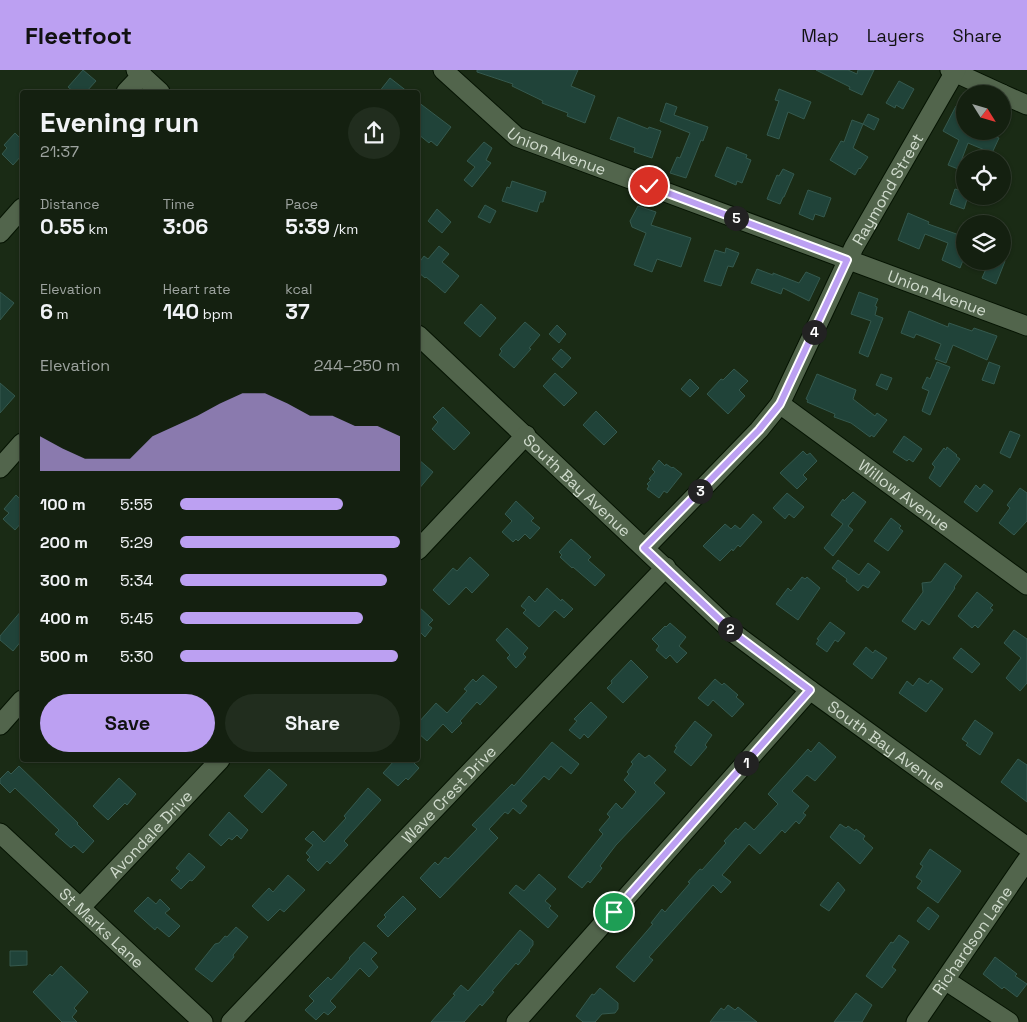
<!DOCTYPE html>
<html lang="en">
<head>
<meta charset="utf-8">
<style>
  :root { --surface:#142010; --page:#212d1e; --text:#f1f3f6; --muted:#9da39f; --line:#333e30; --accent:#bca0f2 }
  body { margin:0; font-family:"Space Grotesk",sans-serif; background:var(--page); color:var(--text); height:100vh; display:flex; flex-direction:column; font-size:19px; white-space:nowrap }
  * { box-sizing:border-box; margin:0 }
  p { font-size:16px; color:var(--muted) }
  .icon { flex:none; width:28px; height:28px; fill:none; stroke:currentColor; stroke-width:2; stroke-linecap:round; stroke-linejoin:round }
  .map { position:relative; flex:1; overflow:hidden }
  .panel { position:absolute; left:20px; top:20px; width:400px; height:672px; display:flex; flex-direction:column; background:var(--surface); border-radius:5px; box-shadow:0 1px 4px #0004,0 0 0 1px var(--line) }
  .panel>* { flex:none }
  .needle { width:32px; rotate:127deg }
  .tools { position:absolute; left:956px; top:15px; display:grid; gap:10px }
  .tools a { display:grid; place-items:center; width:55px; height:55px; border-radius:50%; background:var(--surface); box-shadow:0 1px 4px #0004,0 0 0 1px var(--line); font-size:25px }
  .pin { position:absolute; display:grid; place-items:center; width:42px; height:42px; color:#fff; margin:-21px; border:2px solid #fff; border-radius:50%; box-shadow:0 1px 5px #0007 }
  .km { position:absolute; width:25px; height:25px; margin:-12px; border-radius:50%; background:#222; color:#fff; font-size:14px; line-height:25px; text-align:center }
  .round { display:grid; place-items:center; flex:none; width:52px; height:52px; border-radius:26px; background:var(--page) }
  .summary { display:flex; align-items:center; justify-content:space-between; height:85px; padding:0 20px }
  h1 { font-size:28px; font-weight:800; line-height:38px }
  .metrics { display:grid; grid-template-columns:repeat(3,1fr); gap:8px; height:85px; padding:5px 20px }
  .metrics div { display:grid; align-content:center }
  .metrics b { font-size:21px; font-weight:800 }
  .metrics small { font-size:14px; font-weight:400 }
  .metrics p { font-size:14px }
  .chart { height:140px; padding:10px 20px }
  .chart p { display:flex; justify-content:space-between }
  .chart svg { width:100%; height:90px; margin-top:5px; fill:var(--accent); opacity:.7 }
  .action { display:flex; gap:10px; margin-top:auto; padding:10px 20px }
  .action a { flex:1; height:58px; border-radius:30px; background:var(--accent); color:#111; font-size:20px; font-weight:800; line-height:58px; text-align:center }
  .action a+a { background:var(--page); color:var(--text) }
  ul { padding:0 20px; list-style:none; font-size:16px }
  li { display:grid; grid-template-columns:80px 60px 1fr; align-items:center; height:38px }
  li i { height:12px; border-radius:6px; background:var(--accent) }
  header { display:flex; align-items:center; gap:30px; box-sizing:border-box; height:70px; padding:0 25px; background:var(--accent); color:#111 }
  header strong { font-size:24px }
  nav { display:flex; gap:28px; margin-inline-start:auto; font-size:18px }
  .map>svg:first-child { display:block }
  .building { fill:#204339; stroke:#35594e }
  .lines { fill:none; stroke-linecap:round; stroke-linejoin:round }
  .minor-casing { stroke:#051302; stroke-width:21 }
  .minor { stroke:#52654c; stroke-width:19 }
  .route-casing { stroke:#fff; stroke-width:10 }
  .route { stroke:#bca0f2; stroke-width:6 }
  .labels { text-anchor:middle; stroke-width:5; stroke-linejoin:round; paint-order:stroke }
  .street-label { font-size:16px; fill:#d0dbcd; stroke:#0a1108 }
</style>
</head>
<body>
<header>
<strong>Fleetfoot</strong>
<nav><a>Map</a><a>Layers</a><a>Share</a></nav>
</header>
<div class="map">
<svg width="1027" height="952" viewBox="0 0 1027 952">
  <rect width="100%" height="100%" fill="#1a2b15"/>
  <g class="building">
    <polygon points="83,0 96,11 86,22 74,22 68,17"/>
    <polygon points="477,0 578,0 571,16 595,26 585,53 567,46 568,43 542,33 543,31 512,16 513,14 477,2"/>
    <polygon points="816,0 848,0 857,4 858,0 874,0 862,25 849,19 850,17"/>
    <polygon points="390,8 408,22 379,22"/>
    <polygon points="899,11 914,19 903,39 896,35 895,38 886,33"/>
    <polygon points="779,19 811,32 804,49 788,42 779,69 767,65 779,31 775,30"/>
    <polygon points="418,32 451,57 437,76 431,71 429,73 418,64"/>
    <polygon points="666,33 677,37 674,45 708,57 703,71 701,70 686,108 670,103 677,87 680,88 690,63 660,51"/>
    <polygon points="956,36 965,41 965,61 999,61 996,67 999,68 992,83 968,73 958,99 948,95 959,70 943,61"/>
    <polygon points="868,44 879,49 874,60 863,54"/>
    <polygon points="618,47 648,59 649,57 661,61 652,88 634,82 635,78 610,69"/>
    <polygon points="852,50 863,54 853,78 868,87 860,99 859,98 855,105 830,90 841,71 844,72"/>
    <polygon points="15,63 22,70 22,85 13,95 2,84 7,78 4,75"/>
    <polygon points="484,72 492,78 486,90 491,93 472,117 464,110 475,97 467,91"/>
    <polygon points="727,77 747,85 746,88 751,90 742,113 737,111 736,115 715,106"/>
    <polygon points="783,99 794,104 784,127 783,127 780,134 767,129 777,105 779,106"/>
    <polygon points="512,111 546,122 543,132 540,132 537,142 502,131 507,117 510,118"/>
    <polygon points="955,119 965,122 965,126 968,126 964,139 950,134"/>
    <polygon points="808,120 831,128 824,147 815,144 813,150 799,144"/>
    <polygon points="485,135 496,141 490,153 478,147"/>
    <polygon points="638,136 656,142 651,155 691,168 681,197 657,189 652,202 634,195 646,163 632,157 630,151"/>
    <polygon points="437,139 451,152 442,163 428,151"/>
    <polygon points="908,143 929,152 928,154 965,167 965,185 960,198 942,190 948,173 925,164 919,179 898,170"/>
    <polygon points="439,176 449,184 442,192 459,206 445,223 426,207 425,208 418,202 418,194 424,186 428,189"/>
    <polygon points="726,178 739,183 733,197 728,196 721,216 704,211 715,180 725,183"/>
    <polygon points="969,191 1005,191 996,214 982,208 986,199"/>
    <polygon points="757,199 773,205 773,203 799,213 806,202 820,208 809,231 783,218 781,224 751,213"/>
    <polygon points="0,222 14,233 0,250"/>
    <polygon points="859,222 878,229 875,236 877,237 875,245 883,248 868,287 859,283 871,251 851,244"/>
    <polygon points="481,234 496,248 480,267 464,253"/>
    <polygon points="909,241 948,257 949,253 972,261 974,258 997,266 987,290 953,275 946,293 935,289 941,274 916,264 914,268 901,263"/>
    <polygon points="525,252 540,265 529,278 531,279 514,298 499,285 502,281 500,279"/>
    <polygon points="557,255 566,264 559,273 549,264"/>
    <polygon points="561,279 571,288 562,298 552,289"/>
    <polygon points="937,292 950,297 930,345 922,341 929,321 922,318 927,307 930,309"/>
    <polygon points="989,292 1000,296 994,314 982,310"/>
    <polygon points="734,299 748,311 739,320 745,326 728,344 707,324 721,309 723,310"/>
    <polygon points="555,303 577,323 564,336 543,316"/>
    <polygon points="817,304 856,320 853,329 875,346 877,343 887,350 874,367 871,365 870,367 851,353 834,347 835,344 807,332 808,330 806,329"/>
    <polygon points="881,304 892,308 887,320 876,315"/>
    <polygon points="690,309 699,318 690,327 681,319"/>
    <polygon points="0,313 15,326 0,343"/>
    <polygon points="443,337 470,363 454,380 432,359 438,352 433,347"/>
    <polygon points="596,341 617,362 604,375 583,355"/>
    <polygon points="1010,361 1020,365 1010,388 1000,383"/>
    <polygon points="904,366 922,379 913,392 909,389 907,391 893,382"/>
    <polygon points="947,377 957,385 956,386 960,389 940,417 929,408 935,397 932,394 944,378 946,380"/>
    <polygon points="803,381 807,385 810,383 817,391 803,405 807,409 797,419 780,403"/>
    <polygon points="418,389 433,402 418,420"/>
    <polygon points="659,390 665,396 666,394 672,398 673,397 682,404 667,423 664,421 659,428 647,419 649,416 647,414 651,410 649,409 655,402 652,399"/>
    <polygon points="984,414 993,421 977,442 964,432 976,415 980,419"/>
    <polygon points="1020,418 1027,423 1027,451 1014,465 999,453 1010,438 1007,435"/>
    <polygon points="853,422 866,432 848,456 853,460 833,486 824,478 843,454 831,445 843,429 844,431"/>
    <polygon points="787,423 804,437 794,448 789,444 785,449 773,438"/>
    <polygon points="16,425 22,431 22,452 15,460 3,449 9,443 4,439"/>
    <polygon points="516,431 534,448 531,451 540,458 530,469 525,464 518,471 516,469 513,472 502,462 512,451 505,444"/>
    <polygon points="753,444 762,452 740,477 738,475 733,481 732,479 720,491 703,476 725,454 731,459 735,455 740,459"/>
    <polygon points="891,448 901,456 899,458 903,461 888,481 874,471"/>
    <polygon points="571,469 591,487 588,490 605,505 595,516 573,497 572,498 560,487 562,485 559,482"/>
    <polygon points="470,487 489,505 472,523 466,517 449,535 433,520 453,498 457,501"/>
    <polygon points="838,490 859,505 868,493 880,502 868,518 863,515 858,521 846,511 847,509 832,498"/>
    <polygon points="945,493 962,506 954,517 955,518 929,555 922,550 915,560 902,551 923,522 922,513 931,512"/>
    <polygon points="802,507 805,509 807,507 820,518 798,550 776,534 788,518 791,521"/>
    <polygon points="547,518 561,531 562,529 573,539 564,548 555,540 539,557 523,543 526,540 521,536 529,526 535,532"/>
    <polygon points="977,522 993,535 990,538 993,540 978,558 975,555 972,558 958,546"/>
    <polygon points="418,536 433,550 428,555 432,558 425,567 421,563 418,566"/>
    <polygon points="22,540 22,570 13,581 0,570 0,566"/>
    <polygon points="830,552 845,563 838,572 835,570 827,582 816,574 819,570 817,569"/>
    <polygon points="670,553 686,567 679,576 687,583 677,593 670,585 666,589 656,580 659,576 652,569 665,556 666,557"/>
    <polygon points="507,558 528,578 523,584 526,587 516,598 507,588 510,585 496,570"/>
    <polygon points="1014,560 1027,569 1027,613 1020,621 1006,608 1021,588 1004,573"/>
    <polygon points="866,577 873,583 875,580 887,588 872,609 853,594"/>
    <polygon points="961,578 980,594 972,603 953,588"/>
    <polygon points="631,590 648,607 623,633 607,618 612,613 611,611"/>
    <polygon points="483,605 497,617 480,635 477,632 460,651 462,653 452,663 443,654 427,671 418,663 418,653 436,633 447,643 467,621 464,619 473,609 476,612"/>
    <polygon points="919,608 928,614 931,610 943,619 926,642 899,623 907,611 913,616"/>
    <polygon points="715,609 722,615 724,613 738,625 736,627 744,634 732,647 713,630 708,636 698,628"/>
    <polygon points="591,632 607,647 588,668 584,664 580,669 569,660 577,651 574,649"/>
    <polygon points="975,650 993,663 980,685 966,675 968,673 962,669"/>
    <polygon points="695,651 712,665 705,675 707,677 691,696 674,682 677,677 675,676"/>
    <polygon points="552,672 579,694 571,704 561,696 549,710 544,706 521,731 527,736 520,744 513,738 508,744 505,742 489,759 498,768 440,828 420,808 435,792 438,795 445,787 448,789 477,759 472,755 512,714 514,716"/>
    <polygon points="819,672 836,687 815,711 807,705 792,721 809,736 803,743 806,745 799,754 796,751 785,763 782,760 760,784 749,774 722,805 731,812 721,823 713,815 649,887 653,890 634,912 616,897 653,854 651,853 662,839 665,842 690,813 688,812 700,799 702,800 726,773 724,771 736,758 738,760 745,752 754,760 778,734 768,724 808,679 811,682"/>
    <polygon points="639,683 645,688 649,685 666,700 654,713 665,723 616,775 600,796 602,798 590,813 588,811 582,818 568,807 603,764 599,760 610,747 607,744 616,733 622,739 636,722 624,710 629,704 627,702 633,694 631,692"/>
    <polygon points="1018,689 1027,695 1027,732 1001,712"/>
    <polygon points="395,690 411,690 419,698 408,710 406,708 398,716 383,703"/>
    <polygon points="19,696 78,753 77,754 94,771 83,783 74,775 71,778 55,764 59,760 15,718 10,723 0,713 0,709 8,701 11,704"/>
    <polygon points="269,699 287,715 262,743 244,726"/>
    <polygon points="119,708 136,724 127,735 125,733 108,750 93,736"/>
    <polygon points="368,718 381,730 344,771 348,775 330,794 327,791 318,801 307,790 310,787 306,783 313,775 305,769 313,761 324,772 346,748 344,746"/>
    <polygon points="229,742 248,760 241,769 237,765 232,770 229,768 221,776 209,765"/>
    <polygon points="840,754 846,758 848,756 855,761 856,759 865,766 863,769 873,778 860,794 830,767"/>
    <polygon points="930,779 961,801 938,833 917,818 922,811 916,807 923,796 920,794"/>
    <polygon points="189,783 205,797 192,811 190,810 181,819 171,810 180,801 176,798"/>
    <polygon points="539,804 556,819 545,831 551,836 549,838 558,846 548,858 509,823 516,815 524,821"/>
    <polygon points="288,805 305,820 284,842 280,839 268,851 252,836 269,818 273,822"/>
    <polygon points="838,812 845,820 829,841 820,835"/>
    <polygon points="403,826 416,839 388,867 377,856 386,847 384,845"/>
    <polygon points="148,827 156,834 160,829 170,839 165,843 180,856 169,867 157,857 155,860 134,841"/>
    <polygon points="928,837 939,846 929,860 917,851"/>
    <polygon points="236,857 248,867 233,885 234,887 212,912 195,899 215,874 219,873 225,866 227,867"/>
    <polygon points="520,860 533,871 533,875 529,880 530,881 518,895 516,893 492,921 494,922 482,936 480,934 464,952 431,952 455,925 453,924 461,915 468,921"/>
    <polygon points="899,865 909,872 892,897 896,900 882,918 866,906 891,872 893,873"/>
    <polygon points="364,872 377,883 371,889 378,897 369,907 360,898 330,931 336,937 328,945 324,942 316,950 305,940 314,931 309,926 328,907 331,910 350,889 349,888"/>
    <polygon points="10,881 27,881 27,895 10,896"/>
    <polygon points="995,887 1017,904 1015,906 1027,914 1017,927 1004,917 1002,919 983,904"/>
    <polygon points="61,896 88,922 74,938 77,941 72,947 77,952 62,952 33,922 50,904 52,906"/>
    <polygon points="600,918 618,933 618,939 615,943 602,944 595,952 583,952 576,946 592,924 594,925"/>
    <polygon points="856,923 872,935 862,952 834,952"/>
    <polygon points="728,935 735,940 738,937 757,952 710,952 721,938 724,940"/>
  </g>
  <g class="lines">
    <defs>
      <g id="minor">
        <polyline points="136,0 160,22"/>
        <path id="s1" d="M443 0 517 67 1027 256"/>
        <polyline points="950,0 1002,24"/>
        <polyline points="126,22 142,5"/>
        <polyline points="1002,24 1027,35"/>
        <polyline points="0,163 22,138"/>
        <path id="s2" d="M418 265 735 564 810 620 1027 777"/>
        <path id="s3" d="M780 334 1027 515"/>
        <polyline points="0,398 22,373"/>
        <path id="s4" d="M645 478 759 360 780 334 854 177 956 0"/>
        <polyline points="418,480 526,365"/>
        <polyline points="0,655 22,630"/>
        <path id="s5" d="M0 763 203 952"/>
        <path id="s6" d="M81 837 220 690"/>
        <polyline points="945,910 1009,952"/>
        <path id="s7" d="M231 952 666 497"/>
        <polyline points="516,952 810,620"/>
        <path id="s8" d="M916 952 1027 790"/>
      </g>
    </defs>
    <use href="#minor" class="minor-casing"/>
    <use href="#minor" class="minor"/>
  </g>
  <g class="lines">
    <defs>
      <polyline id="route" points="614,842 810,620 735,564 644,478 759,360 780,334 847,190 649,116"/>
    </defs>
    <use href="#route" class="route-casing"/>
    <use href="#route" class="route"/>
  </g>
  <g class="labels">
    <g class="street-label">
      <text dy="6" stroke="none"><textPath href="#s1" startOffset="142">Union Avenue</textPath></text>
      <text dy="6" stroke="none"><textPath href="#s4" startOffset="438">Raymond Street</textPath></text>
      <text dy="6" stroke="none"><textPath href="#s1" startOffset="548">Union Avenue</textPath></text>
      <text dy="6" stroke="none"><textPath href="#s2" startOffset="219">South Bay Avenue</textPath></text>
      <text dy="6" stroke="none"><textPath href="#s3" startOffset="154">Willow Avenue</textPath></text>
      <text dy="6" stroke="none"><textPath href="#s2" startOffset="624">South Bay Avenue</textPath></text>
      <text dy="6" stroke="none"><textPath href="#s7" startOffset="315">Wave Crest Drive</textPath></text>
      <text dy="6" stroke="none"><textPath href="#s6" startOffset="101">Avondale Drive</textPath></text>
      <text dy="6" stroke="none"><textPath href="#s5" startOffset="139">St Marks Lane</textPath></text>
      <text dy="6" stroke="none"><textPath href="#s8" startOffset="99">Richardson Lane</textPath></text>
    </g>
  </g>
</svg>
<div class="tools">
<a><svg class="needle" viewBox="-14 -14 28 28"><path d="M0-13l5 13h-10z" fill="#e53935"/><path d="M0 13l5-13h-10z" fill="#9da39f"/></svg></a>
<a><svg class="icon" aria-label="locate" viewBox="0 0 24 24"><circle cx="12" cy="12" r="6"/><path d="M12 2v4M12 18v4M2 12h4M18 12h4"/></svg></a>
<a><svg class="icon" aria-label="layers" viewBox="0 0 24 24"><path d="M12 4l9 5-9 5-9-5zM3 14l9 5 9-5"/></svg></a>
</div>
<div class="pin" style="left:614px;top:842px;background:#1e9e55"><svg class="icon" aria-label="arrive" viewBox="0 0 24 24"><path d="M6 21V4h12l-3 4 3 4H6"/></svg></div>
<div class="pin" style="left:649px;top:116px;background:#d93025"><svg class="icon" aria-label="check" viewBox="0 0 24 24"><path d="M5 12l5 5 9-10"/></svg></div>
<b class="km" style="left:746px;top:693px">1</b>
<b class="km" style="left:730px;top:559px">2</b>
<b class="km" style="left:700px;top:421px">3</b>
<b class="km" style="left:814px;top:262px">4</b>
<b class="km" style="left:736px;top:148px">5</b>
<section class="panel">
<div class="summary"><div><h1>Evening run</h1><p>21:37</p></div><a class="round"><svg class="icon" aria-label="share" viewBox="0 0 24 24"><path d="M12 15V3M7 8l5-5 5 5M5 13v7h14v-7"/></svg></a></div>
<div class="metrics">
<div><p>Distance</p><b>0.55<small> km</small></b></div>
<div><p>Time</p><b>3:06</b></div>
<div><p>Pace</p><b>5:39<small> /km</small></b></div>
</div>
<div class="metrics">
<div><p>Elevation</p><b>6<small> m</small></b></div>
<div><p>Heart rate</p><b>140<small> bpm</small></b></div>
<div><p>kcal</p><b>37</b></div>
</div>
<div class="chart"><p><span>Elevation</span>244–250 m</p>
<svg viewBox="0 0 160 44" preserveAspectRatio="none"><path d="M0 44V27L10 33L20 38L30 38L40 38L50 27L60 22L70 17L80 11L90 6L100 6L110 11L120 17L130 17L140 22L150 22L160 27V44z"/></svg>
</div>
<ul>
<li><b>100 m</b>5:55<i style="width:74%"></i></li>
<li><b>200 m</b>5:29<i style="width:100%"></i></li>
<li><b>300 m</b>5:34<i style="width:94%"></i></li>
<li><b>400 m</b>5:45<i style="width:83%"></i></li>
<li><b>500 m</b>5:30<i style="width:99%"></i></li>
</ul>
<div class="action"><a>Save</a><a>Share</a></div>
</section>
</div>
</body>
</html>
